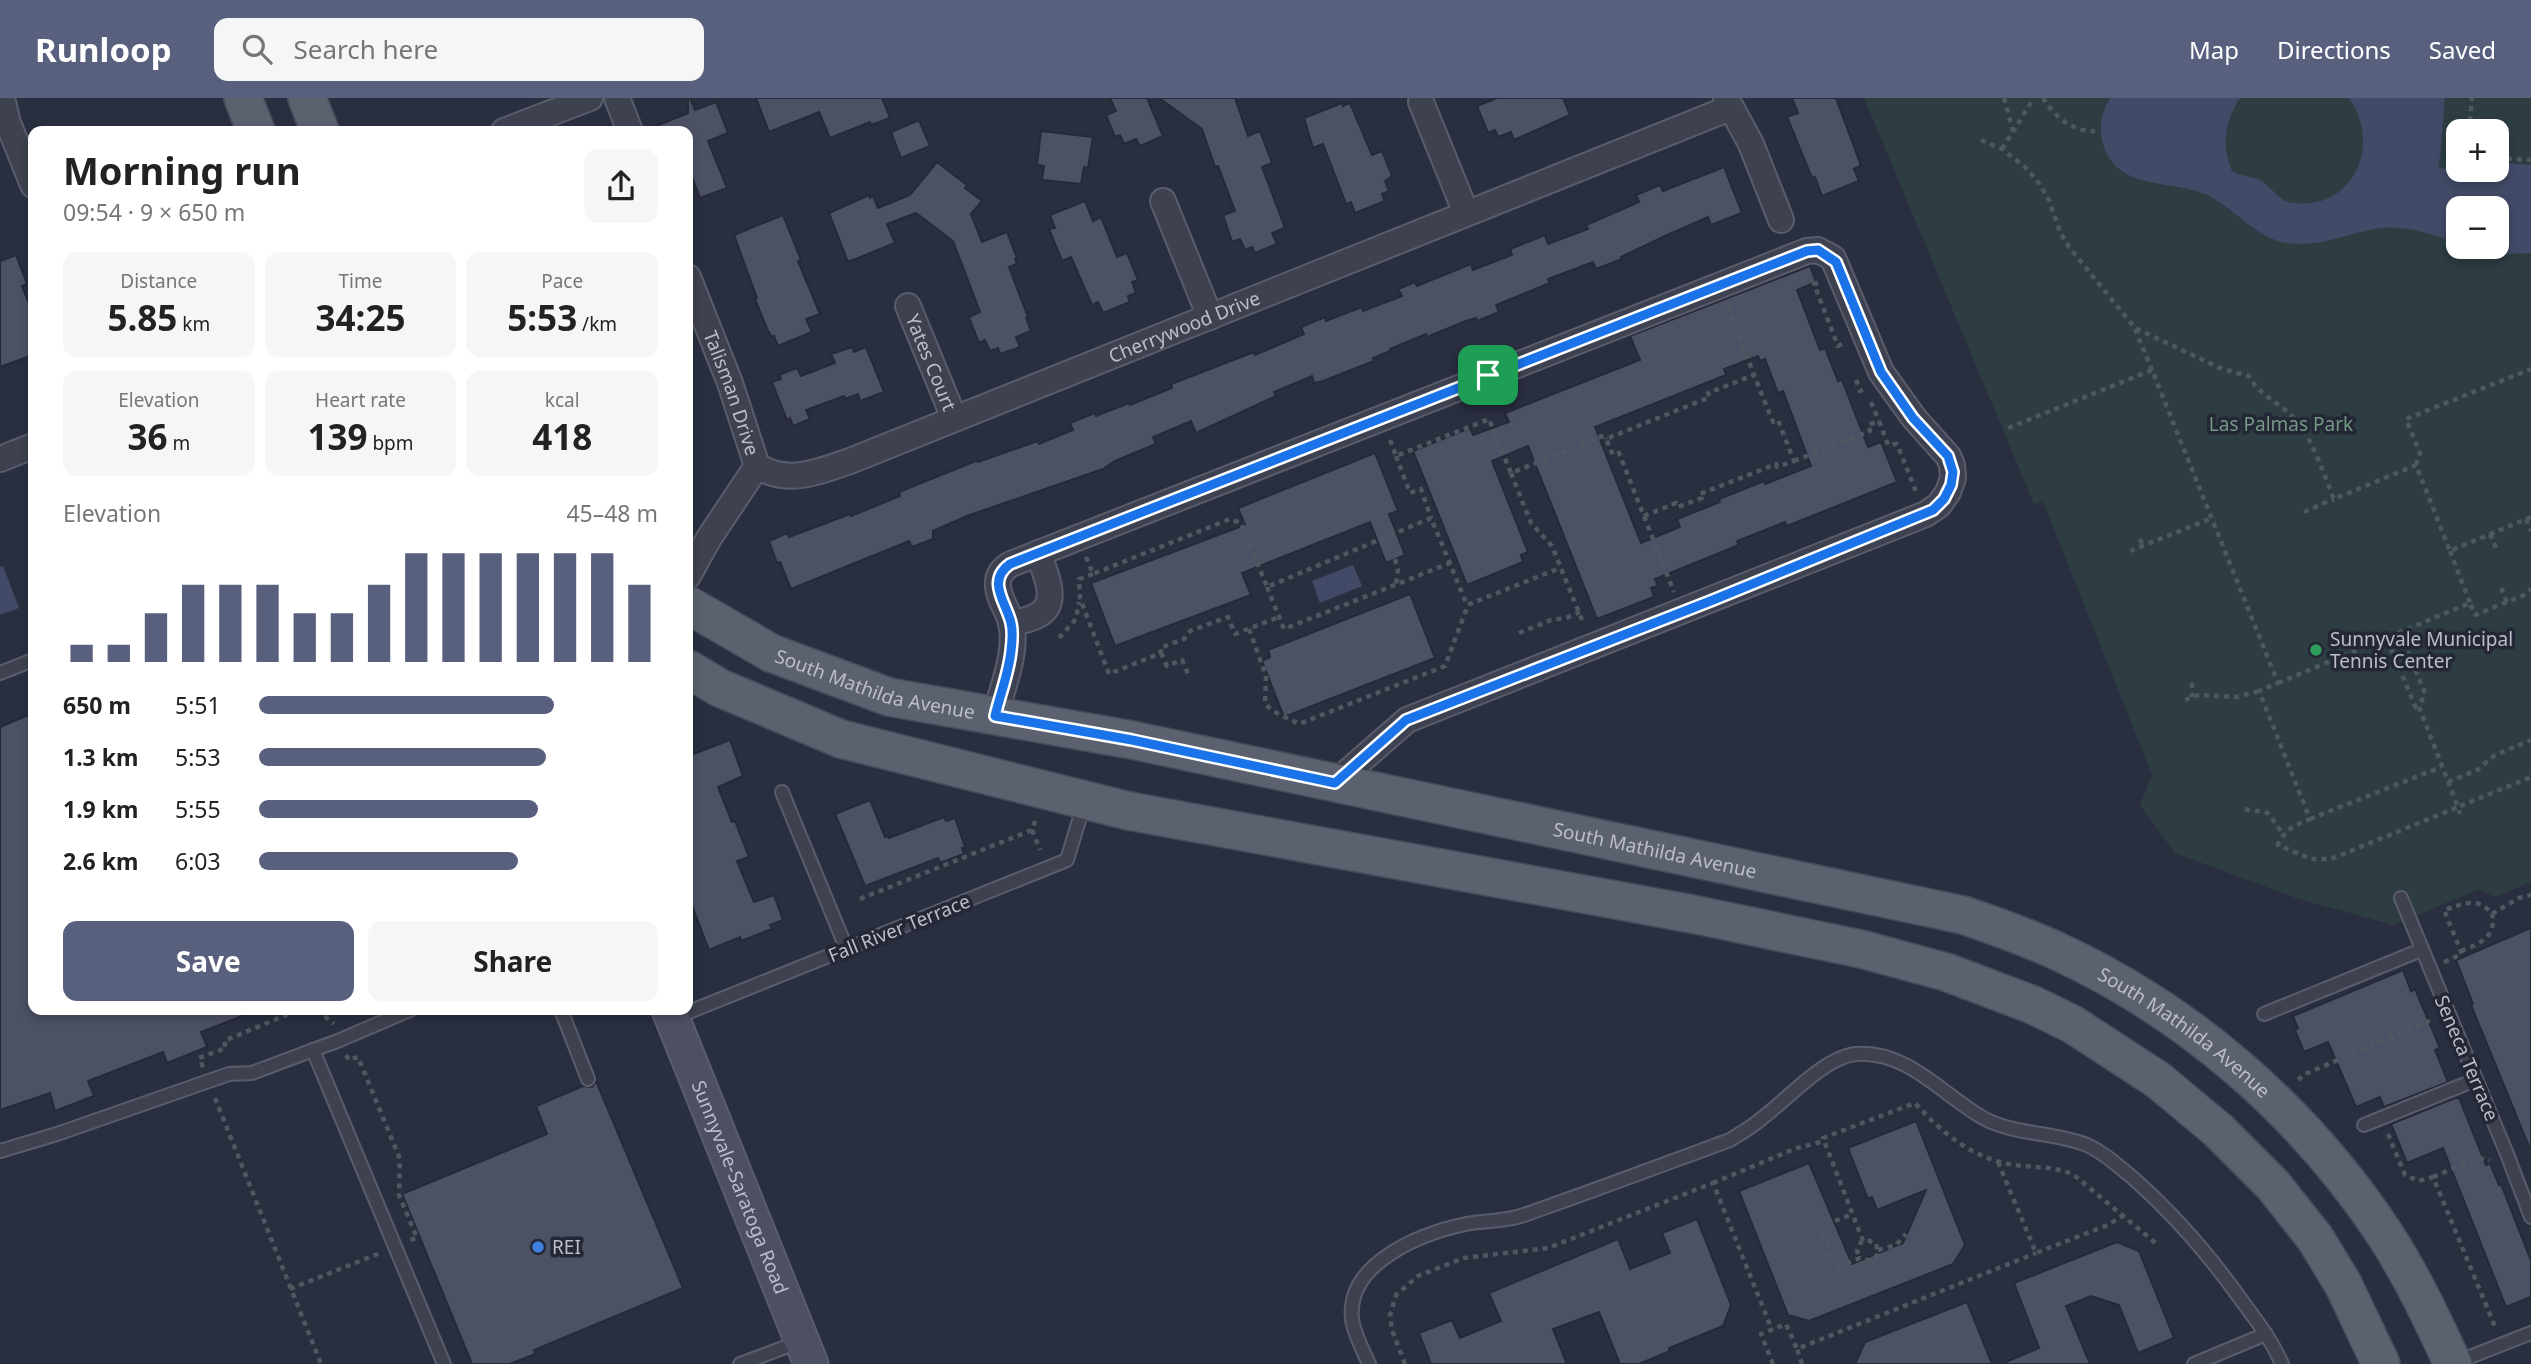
<!DOCTYPE html>
<html lang="en">
<head>
<meta charset="utf-8">
<style>
  :root { --surface:#fff; --page:#f6f6f6; --text:#222; --muted:#767676; --accent:#59607d }
  body { margin:0; font-family:"Noto Sans",sans-serif; background:var(--page); color:var(--text); height:100vh; display:flex; flex-direction:column; font-size:26px; white-space:nowrap }
  * { box-sizing:border-box; margin:0 }
  p { font-size:23px; color:var(--muted) }
  .icon { flex:none; width:38px; height:38px; fill:none; stroke:currentColor; stroke-width:2; stroke-linecap:round; stroke-linejoin:round }
  .map { position:relative; flex:1; overflow:hidden }
  .drawer { position:absolute; left:28px; top:28px; width:665px; height:889px; display:flex; flex-direction:column; background:var(--surface); border-radius:14px; box-shadow:0 4px 10px #0003 }
  .drawer>* { flex:none }
  .buttons { position:absolute; left:2446px; top:21px; display:grid; gap:14px }
  .buttons a { display:grid; place-items:center; width:63px; height:63px; border-radius:14px; background:var(--surface); box-shadow:0 4px 10px #0003; font-size:35px }
  .pin { position:absolute; display:grid; place-items:center; width:60px; height:60px; color:#fff; margin:-30px; border-radius:14px; box-shadow:0 4px 10px #0006 }
  .round { display:grid; place-items:center; flex:none; width:74px; height:74px; border-radius:14px; background:var(--page) }
  .summary { display:flex; align-items:center; justify-content:space-between; height:119px; padding:0 35px }
  h1 { font-size:38px; font-weight:700; line-height:52px }
  .figures { display:grid; grid-template-columns:repeat(3,1fr); gap:10px; height:119px; padding:7px 35px }
  .figures div { display:grid; align-content:center; border-radius:14px; background:var(--page); text-align:center }
  .figures b { font-size:35px; font-weight:700 }
  .figures small { font-size:19px; font-weight:400 }
  .figures p { font-size:19px }
  .chart { height:196px; padding:14px 35px }
  .chart p { display:flex; justify-content:space-between }
  .chart svg { width:100%; height:126px; margin-top:7px; stroke:var(--accent); stroke-width:6 }
  .action { display:flex; gap:14px; margin-top:auto; padding:14px 35px }
  .action a { flex:1; height:80px; border-radius:14px; background:var(--accent); color:#fff; font-size:28px; font-weight:700; line-height:80px; text-align:center }
  .action a+a { background:var(--page); color:var(--text) }
  ul { padding:0 35px; list-style:none; font-size:23px }
  li { display:grid; grid-template-columns:112px 84px 1fr; align-items:center; height:52px }
  li i { height:18px; border-radius:9px; background:var(--accent) }
  header { display:flex; align-items:center; gap:42px; box-sizing:border-box; height:98px; padding:0 35px; background:var(--accent); color:#fff }
  header strong { font-size:33px }
  nav { display:flex; gap:38px; margin-inline-start:auto; font-size:24px }
  .search { width:490px; height:63px; background:var(--page); display:flex; align-items:center; gap:18px; box-sizing:border-box; padding:0 24px; border-radius:14px; color:var(--muted); font-size:26px }
  .map>svg:first-child { display:block }
  .green { fill:#2d3d42; fill-rule:evenodd }
  .water { fill:#424a67 }
  .building { fill:#4c5164; stroke:#252938; stroke-width:2; fill-rule:evenodd }
  .lines { fill:none; stroke-linecap:round; stroke-linejoin:round }
  .lane-casing { stroke:#595d6b; stroke-width:16 }
  .street-casing { stroke:#595d6b; stroke-width:28 }
  .secondary-casing { stroke:#595d6b; stroke-width:37 }
  .primary-casing { stroke:#484b5a; stroke-width:40 }
  .path { stroke:#4c5a60; stroke-width:4.5; stroke-dasharray:5 5; stroke-linecap:butt }
  .lane { stroke:#3e4250; stroke-width:12 }
  .street { stroke:#3e4250; stroke-width:24 }
  .secondary { stroke:#4d5063; stroke-width:33 }
  .primary { stroke:#5c6170; stroke-width:37 }
  .route-casing { stroke:#fff; stroke-width:14 }
  .route { stroke:#1a73e8; stroke-width:9 }
  .leisure-dot { fill:#2e9e5b; stroke:#232736; stroke-width:2.5 }
  .shop-dot { fill:#3f7fe0; stroke:#232736; stroke-width:2.5 }
  .labels { text-anchor:middle; stroke-width:7; stroke-linejoin:round; paint-order:stroke }
  .street-label { font-size:19px; fill:#bbbeca; stroke:#232736 }
  .park-label { font-size:19px; fill:#759884; stroke:#232736 }
  .poi-label { font-size:19px; fill:#bbbeca; stroke:#232736; text-anchor:start }
</style>
</head>
<body>
<header>
<strong>Runloop</strong>
<div class="search"><svg class="icon" aria-label="search" viewBox="0 0 24 24"><circle cx="10" cy="10" r="6"/><path d="M15 15l6 6"/></svg>Search here</div>
<nav><a>Map</a><a>Directions</a><a>Saved</a></nav>
</header>
<div class="map">
<svg width="2531" height="1266" viewBox="0 0 2531 1266">
  <rect width="100%" height="100%" fill="#2a2f40"/>
  <path class="green" d="M1864 0H2531V784L2494 799 2480 791 2393 827 2299 801 2175 755 2140 707 2152 677 2043 404 2034 406ZM2459 33H2497V72H2459ZM2459 110H2497V149H2459Z"/>
  <g class="water">
    <path d="M2110 0H2240C2225 22 2221 49 2232 73 2242 79 2254 78 2263 84 2273 91 2280 104 2293 105 2354 112 2382 47 2349 0H2445L2439 70 2489 74V72H2497V64L2531 67V155L2504 156 2471 149H2497V110H2459V145C2434 137 2408 127 2381 130 2347 134 2318 152 2282 144 2253 137 2236 112 2211 99 2173 79 2119 96 2103 46 2098 30 2102 14 2110 0Z"/>
    <polygon points="1353,467 1362,488 1320,505 1312,483"/>
    <polygon points="3,468 19,510 0,517 0,469"/>
  </g>
  <g class="building">
    <polygon points="688,0 690,0 695,12 716,4 728,35 708,43 727,90 700,100 688,68 688,33 646,32 688,15"/>
    <polygon points="756,0 882,0 890,20 871,27 870,24 830,40 819,14 769,34"/>
    <polygon points="1110,0 1147,0 1163,38 1140,48 1136,41 1124,46 1120,37 1115,39 1106,17 1116,13"/>
    <polygon points="1159,0 1235,0 1248,38 1260,33 1272,65 1262,69 1285,130 1272,135 1277,146 1255,155 1252,149 1245,152 1240,141 1232,144 1223,117 1235,113 1218,68 1215,69 1202,31"/>
    <polygon points="1497,0 1563,0 1570,17 1514,42 1511,34 1498,39 1495,32 1488,35 1477,8"/>
    <polygon points="1792,0 1836,0 1860,65 1860,68 1854,71 1859,83 1822,98 1815,79 1812,80 1787,19 1798,15"/>
    <polygon points="1342,5 1343,8 1350,5 1372,57 1382,53 1392,78 1385,83 1389,93 1382,96 1385,103 1355,115 1351,104 1346,106 1323,46 1313,50 1304,20"/>
    <polygon points="919,22 930,48 901,60 891,34"/>
    <polygon points="1041,33 1093,39 1088,70 1084,69 1081,86 1042,82 1044,68 1037,67"/>
    <polygon points="937,64 967,87 965,90 982,103 971,116 982,144 1007,134 1017,160 1015,161 1017,166 1009,169 1028,219 1026,220 1031,233 1016,239 1020,249 1000,256 998,250 990,253 985,242 979,245 969,219 980,214 953,143 916,115 887,126 895,145 848,164 829,115 869,97 870,100 873,98 878,110 910,97"/>
    <polygon points="1724,69 1742,115 1711,127 1708,119 1665,138 1621,159 1622,161 1596,171 1593,164 1548,181 1550,185 1496,207 1499,214 1477,223 1476,220 1466,223 1427,239 1426,236 1390,251 1390,253 1373,260 1374,263 1323,283 1314,285 1312,278 1274,294 1276,298 1196,335 1191,323 1153,339 1156,346 1115,363 1103,371 967,418 933,433 933,441 912,449 909,443 791,491 780,464 777,465 769,443 787,435 789,439 850,416 851,418 900,398 899,394 978,362 978,364 1038,343 1039,346 1073,332 1070,325 1095,315 1096,318 1129,305 1130,307 1172,290 1171,286 1254,254 1255,257 1304,236 1301,229 1325,219 1326,223 1362,209 1363,213 1402,198 1398,191 1415,184 1417,188 1471,166 1473,172 1512,157 1510,151 1545,137 1548,146 1588,131 1586,127 1639,104 1636,97 1660,87 1663,93"/>
    <polygon points="1085,103 1093,123 1101,119 1117,159 1127,155 1138,182 1132,184 1136,195 1128,198 1130,204 1103,215 1098,204 1092,207 1071,159 1062,163 1049,131 1055,130 1050,117"/>
    <polygon points="783,117 801,162 798,163 820,216 806,221 812,234 778,248 774,238 772,239 768,233 755,201 757,200 734,137"/>
    <polygon points="16,157 27,186 22,188 33,215 33,257 0,269 0,163"/>
    <path d="M1810 168 1816 184 1797 192 1820 252 1825 250 1838 283 1842 282 1868 349 1881 344 1897 384 1787 428 1785 424 1737 443 1739 447 1655 481 1658 488 1651 490 1654 499 1597 521 1528 348 1492 363 1528 454 1521 457 1523 464 1467 487 1413 353 1470 330 1473 337 1509 324 1505 315 1640 262 1630 238ZM1758 258 1760 263 1765 261 1778 295 1783 293 1811 368 1765 386 1764 383 1719 401 1720 404 1677 421 1680 429 1641 445 1595 329 1726 277 1724 271Z"/>
    <polygon points="852,249 854,254 866,249 884,294 860,303 858,296 845,301 844,298 806,312 810,321 793,328 790,320 787,322 772,284 781,281 779,277 797,270 801,278 835,265 831,256"/>
    <polygon points="1375,355 1398,413 1389,416 1405,457 1386,465 1370,424 1242,475 1251,497 1115,548 1091,485 1245,427 1238,410"/>
    <polygon points="1410,496 1435,560 1284,619 1262,563 1270,559 1268,552"/>
    <polygon points="33,615 33,912 255,913 201,934 207,949 167,965 163,954 88,983 94,998 55,1013 50,995 0,1012 0,629"/>
    <polygon points="730,642 743,678 718,689 732,724 735,723 749,759 737,763 754,804 774,797 783,822 770,827 772,831 741,843 740,839 709,852 688,797 688,658"/>
    <polygon points="870,702 885,739 888,738 889,740 944,719 946,723 955,720 965,749 962,750 964,756 940,765 938,760 865,788 835,716"/>
    <polygon points="2531,830 2531,1051 2530,1051 2471,907 2473,906 2456,862"/>
    <polygon points="2403,872 2411,893 2415,891 2440,950 2435,952 2448,984 2384,1009 2380,999 2356,1009 2328,944 2304,954 2295,932 2298,930 2293,918"/>
    <polygon points="596,983 683,1190 534,1252 535,1256 510,1266 472,1266 402,1096 547,1036 536,1008 583,988 592,989"/>
    <polygon points="2455,1000 2459,1000 2486,1067 2490,1065 2499,1087 2501,1086 2531,1163 2531,1199 2506,1209 2443,1050 2407,1065 2391,1026"/>
    <polygon points="1916,1023 1965,1147 1953,1166 1809,1223 1788,1217 1739,1093 1809,1065 1852,1166 1903,1145 1926,1092 1877,1112 1872,1099 1868,1101 1848,1050"/>
    <polygon points="1697,1121 1731,1207 1723,1228 1669,1250 1670,1253 1639,1266 1620,1266 1599,1214 1553,1231 1567,1266 1431,1266 1419,1235 1452,1222 1460,1240 1501,1223 1489,1195 1618,1141 1630,1171 1670,1155 1662,1135"/>
    <polygon points="2117,1144 2139,1153 2174,1240 2138,1255 2119,1207 2091,1198 2066,1208 2090,1266 2001,1266 2039,1250 2014,1185"/>
    <polygon points="1967,1204 1992,1266 1855,1266 1865,1244"/>
  </g>
  <g class="lines">
    <defs>
      <g id="lane">
        <polyline points="0,575 33,562"/>
        <polyline points="782,694 847,852"/>
        <polyline points="2401,800 2507,1056 2531,1119"/>
        <polyline points="561,912 588,981"/>
        <polyline points="2264,916 2421,852"/>
        <polyline points="674,920 1067,762 1084,706"/>
        <polyline points="313,952 444,1266"/>
        <polyline points="2364,1027 2475,982"/>
        <polyline points="0,1053 57,1036 229,976 252,975 340,942 410,912"/>
        <polyline points="2457,1264 2531,1235"/>
        <polyline points="740,1266 799,1244"/>
        <path d="M1369 1266C1363 1252 1354 1236 1352 1221 1346 1164 1423 1135 1466 1126 1485 1122 1505 1124 1524 1117 1593 1093 1662 1067 1730 1042 1741 1035 1752 1029 1761 1021 1787 1002 1824 959 1856 956 1908 952 1943 998 1985 1021 2016 1037 2054 1034 2087 1047 2105 1055 2119 1069 2134 1081 2176 1118 2210 1158 2242 1203 2257 1223 2272 1243 2282 1266"/>
        <polyline points="2194,1266 2266,1236"/>
      </g>
      <g id="street">
        <polyline points="2,0 8,25 33,87"/>
        <polyline points="617,0 630,33"/>
        <polyline points="1726,0 1751,46 1781,122"/>
        <polyline points="1421,4 1466,115"/>
        <polyline points="504,33 590,0"/>
        <polyline points="1163,103 1210,219"/>
        <path id="s1" d="M688 179 730 285 757 368"/>
        <path id="s2" d="M908 208 954 320"/>
        <polyline points="0,361 33,348"/>
        <path id="s3" d="M757 368C788 387 818 374 850 363L1730 10"/>
        <polyline points="688,478 709,440 757,368"/>
        <path d="M1011 526C1020 523 1030 522 1038 517 1061 505 1044 472 1038 455"/>
        <path d="M995 618C1002 590 1018 554 1011 525 1008 511 996 498 998 483 999 475 1004 470 1011 466L1807 153 1818 152 1833 160 1881 274 1914 320 1948 358 1952 367 1953 380 1948 394 1939 407 1926 416 1407 622 1335 685"/>
      </g>
      <g id="secondary">
        <path id="s4" d="M669 912 811 1266"/>
      </g>
      <g id="primary">
        <polyline points="243,0 256,33"/>
        <polyline points="307,0 320,33"/>
        <path id="s5" d="M688 507 771 555 889 599 1132 642 1963 817C1995 828 2027 839 2057 853 2189 914 2303 1013 2384 1135 2411 1176 2432 1221 2453 1266"/>
        <polyline points="688,571 720,590 841,641 1129,713 1692,816 1861,851 1946,874 2033,907 2072,926 2158,982 2218,1032 2273,1087 2315,1140 2343,1186 2381,1266"/>
      </g>
    </defs>
    <use href="#lane" class="lane-casing"/>
    <use href="#street" class="street-casing"/>
    <use href="#secondary" class="secondary-casing"/>
    <use href="#primary" class="primary-casing"/>
    <g class="path">
      <polyline points="2004,0 2013,33"/>
      <path d="M2043 0C2054 18 2072 34 2095 33"/>
      <polyline points="2469,33 2472,0"/>
      <path d="M1981 42 2002 51 2025 69 2036 81 2049 102 2060 134 2069 149 2135 230 2222 271 2249 278C2258 297 2282 306 2296 322 2314 344 2323 375 2334 401L2416 367 2450 453 2531 419"/>
      <polyline points="2002,51 2034,0"/>
      <polyline points="2497,60 2531,62"/>
      <polyline points="1818,185 1814,186 1838,248 1842,246 1842,248"/>
      <polyline points="1728,209 1754,277"/>
      <polyline points="2135,231 2152,272"/>
      <polyline points="1856,282 1860,293 1865,291 1866,293"/>
      <polyline points="1871,304 1879,323"/>
      <path d="M2008 330 2152 272 2278 585 2259 593 2310 721C2295 727 2285 731 2278 747L2311 761H2331L2458 709 2460 716"/>
      <polyline points="1390,342 1396,358 1489,321 1511,375 1605,337 1606,341"/>
      <polyline points="1396,358 1410,395 1421,391 1431,420"/>
      <polyline points="1794,363 1870,333 1868,327 1879,323 1888,347 1897,346 1917,396"/>
      <polyline points="2416,367 2420,355 2406,321 2531,271"/>
      <polyline points="1511,375 1531,425 1552,448 1584,527"/>
      <polyline points="2304,414 2334,401"/>
      <polyline points="1644,418 1676,405 1678,409 1702,400 1700,396 1776,366 1777,369 1794,363 1778,322 1773,324 1754,277 1708,295 1710,299 1606,341 1613,357 1619,355 1674,494"/>
      <polyline points="2526,421 2531,433"/>
      <polyline points="2490,436 2496,450"/>
      <polyline points="2140,441 2143,448"/>
      <polyline points="2130,453 2212,420"/>
      <polyline points="2450,453 2470,505"/>
      <polyline points="1086,459 1093,476 1230,421 1241,425 1267,489 1431,420 1467,507 1560,470"/>
      <polyline points="1395,461 1398,472 1396,487"/>
      <polyline points="1093,476 1079,481 1080,500 1109,576 1161,555 1160,550 1184,541 1190,533 1228,519 1235,536 1279,519"/>
      <polyline points="1267,489 1284,531 1450,465"/>
      <polyline points="2501,490 2507,504"/>
      <polyline points="1249,531 1266,578 1265,605 1271,612 1299,626 1445,568 1468,507"/>
      <polyline points="1519,535 1551,522 1566,520 1580,514"/>
      <polyline points="2400,535 2425,595 2419,609 2458,709 2531,679"/>
      <polyline points="1059,540 1076,521 1079,504"/>
      <polyline points="2387,541 2416,610 2419,609"/>
      <polyline points="1161,555 1167,568 1182,562 1188,576"/>
      <polyline points="2192,585 2192,599"/>
      <polyline points="2278,585 2470,505 2475,517 2524,497 2531,491"/>
      <polyline points="2185,602 2199,597 2237,599 2259,593"/>
      <polyline points="2448,684 2477,672 2495,657 2531,642"/>
      <polyline points="2245,711 2268,715 2283,736"/>
      <polyline points="2310,721 2441,669"/>
      <polyline points="1032,732 1040,752"/>
      <polyline points="860,801 1032,732 1036,721"/>
      <path d="M2461 853C2479 846 2497 839 2492 816"/>
      <path d="M2444 864 2462 856 2444 812C2463 806 2478 798 2492 816L2519 800 2531 797"/>
      <polyline points="317,912 334,926"/>
      <polyline points="346,957 349,962 358,959 400,1061 399,1097 417,1140 410,1142"/>
      <polyline points="203,969 199,960 226,950 224,943 298,912"/>
      <polyline points="2298,982 2305,976 2434,921"/>
      <polyline points="215,1000 321,1266"/>
      <polyline points="2388,1036 2405,1077 2419,1083 2433,1079 2496,1231"/>
      <polyline points="1998,1064 2036,1155 2108,1127 2124,1117"/>
      <polyline points="2433,1079 2478,1060 2490,1062"/>
      <polyline points="1713,1085 1794,1051 1824,1043"/>
      <polyline points="1835,1123 1853,1116"/>
      <polyline points="1823,1135 1830,1153 1825,1167"/>
      <path d="M1863 1143 1823 1040 1915 1005C1943 1036 1973 1061 2015 1067 2035 1070 2055 1068 2074 1077L2158 1147"/>
      <polyline points="1878,1152 1896,1147 1906,1136"/>
      <path d="M1837 1169 1860 1160C1867 1164 1873 1162 1878 1156L1876 1145 1867 1142 1861 1144 1857 1153 1860 1160"/>
      <polyline points="290,1191 380,1155"/>
      <polyline points="1405,1266 1392,1232 1390,1217 1396,1197 1418,1178 1464,1160 1548,1150 1713,1085 1772,1232"/>
      <polyline points="1773,1266 1761,1236 1786,1226 1797,1251"/>
      <polyline points="1802,1266 1797,1251 2036,1155"/>
    </g>
    <use href="#lane" class="lane"/>
    <use href="#street" class="street"/>
    <use href="#secondary" class="secondary"/>
    <use href="#primary" class="primary"/>
  </g>
  <g class="lines">
    <defs>
      <path id="route" d="M1818 152 1836 164 1881 274 1913 320 1948 358 1953 374 1951 387 1944 401 1933 412 1713 502 1406 622 1335 685 1132 642 995 618C1000 597 1009 574 1011 553 1012 545 1013 533 1011 525 1006 504 986 483 1010 466L1807 153Z"/>
    </defs>
    <use href="#route" class="route-casing"/>
    <use href="#route" class="route"/>
  </g>
  <circle class="leisure-dot" cx="2316" cy="552" r="7"/>
  <circle class="shop-dot" cx="538" cy="1149" r="7"/>
  <g class="labels">
    <g class="street-label">
      <text dy="7" stroke="none"><textPath href="#s3" startOffset="457">Cherrywood Drive</textPath></text>
      <text dy="7" stroke="none"><textPath href="#s2" startOffset="61">Yates Court</textPath></text>
      <text dy="7" stroke="none"><textPath href="#s1" startOffset="124">Talisman Drive</textPath></text>
      <text dy="7" stroke="none"><textPath href="#s5" startOffset="205">South Mathilda Avenue</textPath></text>
      <text dy="7" stroke="none"><textPath href="#s5" startOffset="1003">South Mathilda Avenue</textPath></text>
      <text transform="translate(899 830) rotate(-22)" y="7">Fall River Terrace</text>
      <text dy="7" stroke="none"><textPath href="#s5" startOffset="1570">South Mathilda Avenue</textPath></text>
      <text transform="translate(2467 960) rotate(67)" y="7">Seneca Terrace</text>
      <text dy="7" stroke="none"><textPath href="#s4" startOffset="191">Sunnyvale-Saratoga Road</textPath></text>
    </g>
    <g class="park-label">
      <text x="2281" y="333">Las Palmas Park</text>
    </g>
    <g class="poi-label">
      <text x="2330" y="548">Sunnyvale Municipal<tspan x="2330" dy="22">Tennis Center</tspan></text>
      <text x="552" y="1156">REI</text>
    </g>
  </g>
</svg>
<div class="buttons">
<a>+</a>
<a>−</a>
</div>
<div class="pin" style="left:1488px;top:277px;background:#1e9e55"><svg class="icon" aria-label="arrive" viewBox="0 0 24 24"><path d="M6 21V4h12l-3 4 3 4H6"/></svg></div>
<section class="drawer">
<div class="summary"><div><h1>Morning run</h1><p>09:54 · 9 × 650 m</p></div><a class="round"><svg class="icon" aria-label="share" viewBox="0 0 24 24"><path d="M12 15V3M7 8l5-5 5 5M5 13v7h14v-7"/></svg></a></div>
<div class="figures">
<div><p>Distance</p><b>5.85<small> km</small></b></div>
<div><p>Time</p><b>34:25</b></div>
<div><p>Pace</p><b>5:53<small> /km</small></b></div>
</div>
<div class="figures">
<div><p>Elevation</p><b>36<small> m</small></b></div>
<div><p>Heart rate</p><b>139<small> bpm</small></b></div>
<div><p>kcal</p><b>418</b></div>
</div>
<div class="chart"><p><span>Elevation</span>45–48 m</p>
<svg viewBox="0 0 160 44" preserveAspectRatio="none"><path d="M5 44V38M15 44V38M25 44V27M35 44V17M45 44V17M55 44V17M65 44V27M75 44V27M85 44V17M95 44V6M105 44V6M115 44V6M125 44V6M135 44V6M145 44V6M155 44V17"/></svg>
</div>
<ul>
<li><b>650 m</b>5:51<i style="width:74%"></i></li>
<li><b>1.3 km</b>5:53<i style="width:72%"></i></li>
<li><b>1.9 km</b>5:55<i style="width:70%"></i></li>
<li><b>2.6 km</b>6:03<i style="width:65%"></i></li>
</ul>
<div class="action"><a>Save</a><a>Share</a></div>
</section>
</div>
</body>
</html>
